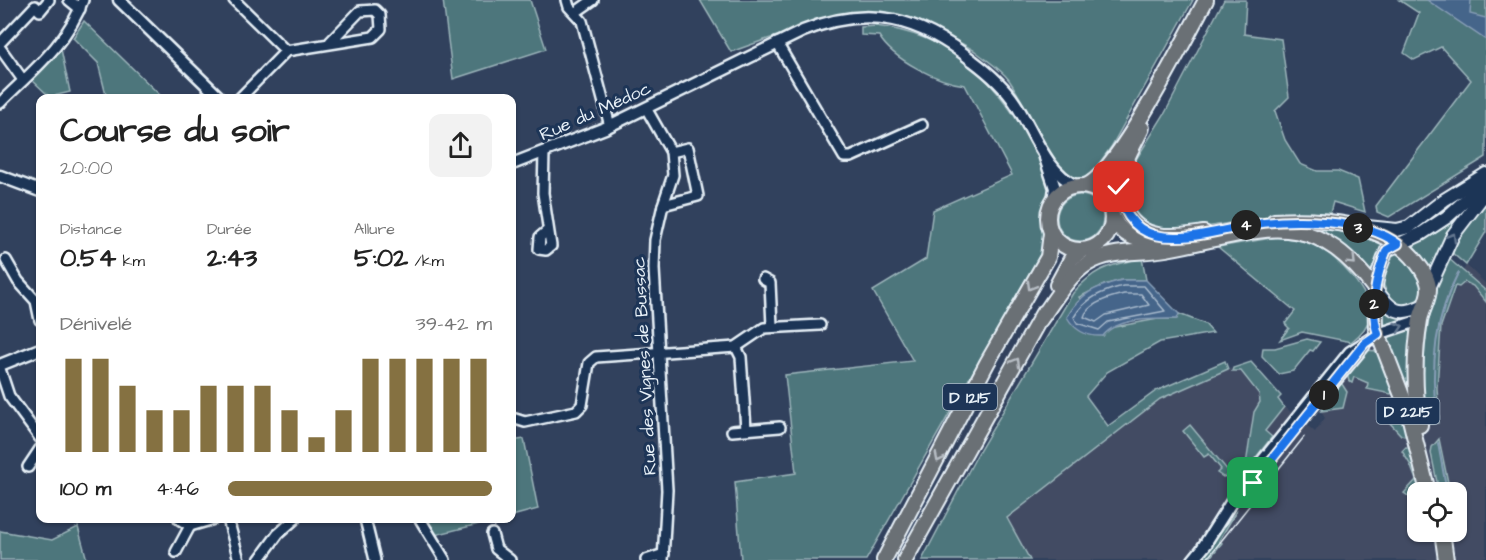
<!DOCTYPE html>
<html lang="fr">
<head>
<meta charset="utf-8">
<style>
  :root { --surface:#fff; --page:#f2f2f2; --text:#222; --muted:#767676; --accent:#857141 }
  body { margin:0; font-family:"Architects Daughter",sans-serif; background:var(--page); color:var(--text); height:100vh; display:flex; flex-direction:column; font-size:22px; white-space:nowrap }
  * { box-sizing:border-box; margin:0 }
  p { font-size:20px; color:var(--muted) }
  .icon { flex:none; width:33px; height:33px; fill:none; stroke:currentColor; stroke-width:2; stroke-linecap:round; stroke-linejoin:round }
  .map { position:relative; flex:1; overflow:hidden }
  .side { position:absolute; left:36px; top:94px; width:480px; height:429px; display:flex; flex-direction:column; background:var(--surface); border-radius:12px; box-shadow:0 2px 4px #0004 }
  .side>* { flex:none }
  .controls { position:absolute; left:1407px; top:482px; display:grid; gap:12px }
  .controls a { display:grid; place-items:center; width:60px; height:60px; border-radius:12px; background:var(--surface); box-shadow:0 2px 4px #0004; font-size:30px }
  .pin { position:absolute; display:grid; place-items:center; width:51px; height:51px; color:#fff; margin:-26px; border-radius:12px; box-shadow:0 3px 9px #0006 }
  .km { position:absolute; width:30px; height:30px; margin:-15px; border-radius:50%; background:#222; color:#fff; font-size:16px; line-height:30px; text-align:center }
  .round { display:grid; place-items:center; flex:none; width:63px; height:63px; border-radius:12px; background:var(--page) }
  .overview { display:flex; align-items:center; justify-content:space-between; height:102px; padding:0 24px }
  h1 { font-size:33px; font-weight:700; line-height:45px }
  .figures { display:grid; grid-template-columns:repeat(3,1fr); gap:9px; height:102px; padding:6px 24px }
  .figures div { display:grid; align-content:center }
  .figures b { font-size:26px; font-weight:700 }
  .figures small { font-size:16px; font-weight:400 }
  .figures p { font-size:16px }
  .chart { height:168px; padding:12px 24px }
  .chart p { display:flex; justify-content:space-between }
  .chart svg { width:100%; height:108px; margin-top:6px; stroke:var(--accent); stroke-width:6 }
  ul { padding:0 24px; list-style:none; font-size:20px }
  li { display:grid; grid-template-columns:96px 72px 1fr; align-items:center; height:45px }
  li i { height:15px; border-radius:8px; background:var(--accent) }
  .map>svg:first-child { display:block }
  .built { fill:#424c64; fill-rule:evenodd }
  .green { fill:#4e767b; stroke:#9bb4ba; stroke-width:1.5 }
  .water { fill:#45658a; stroke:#869db6; stroke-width:1.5 }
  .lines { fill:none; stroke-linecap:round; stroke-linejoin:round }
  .shore { stroke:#a7b9cc; stroke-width:1.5 }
  .stream { stroke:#869db6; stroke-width:2 }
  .minor-casing { stroke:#e8f1f8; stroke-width:14 }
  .tertiary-casing { stroke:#e8f1f8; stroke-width:15 }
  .secondary-casing { stroke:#e8f1f8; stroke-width:16 }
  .primary-casing { stroke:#e8f1f8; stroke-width:18 }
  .minor { stroke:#1d3557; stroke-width:9 }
  .tertiary { stroke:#1d3557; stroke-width:10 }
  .secondary { stroke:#1d3557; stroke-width:12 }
  .primary { stroke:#6b6f75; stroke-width:14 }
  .tram { stroke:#e8f1f8; stroke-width:1.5 }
  .oneway { stroke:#64778f }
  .oneway2 { stroke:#b6bdc4 }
  .route-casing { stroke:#fff; stroke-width:12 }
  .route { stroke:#1a73e8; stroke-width:8 }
  .labels { text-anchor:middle; stroke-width:6; stroke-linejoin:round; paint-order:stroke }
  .shield { fill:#1d3557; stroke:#abb9c8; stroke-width:1.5 }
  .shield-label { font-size:16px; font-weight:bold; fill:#e8f1f8 }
  .street-label { font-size:18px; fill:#e8f1f8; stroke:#1d3557 }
</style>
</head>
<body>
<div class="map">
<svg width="1486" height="560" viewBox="0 0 1486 560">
  <rect width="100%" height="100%" fill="#31415d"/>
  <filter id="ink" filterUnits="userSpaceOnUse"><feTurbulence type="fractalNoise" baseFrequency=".0167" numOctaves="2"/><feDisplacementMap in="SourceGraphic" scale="12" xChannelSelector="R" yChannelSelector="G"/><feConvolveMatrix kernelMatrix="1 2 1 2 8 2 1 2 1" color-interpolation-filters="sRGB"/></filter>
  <g filter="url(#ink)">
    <path class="built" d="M1466 265 1486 284V556L1480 560H1030L1006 519 1160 399 1231 368 1232 371H1241L1260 394 1286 408 1315 432 1325 418 1321 411 1327 402 1324 399 1364 350 1384 336 1409 328 1440 326ZM1418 492H1456V531H1418Z"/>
    <g class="green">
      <polygon points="443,0 530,0 546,49 453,79"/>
      <path d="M700 0H1193L1111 147 1093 172 1081 181 1067 175 1057 164C1040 137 1027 107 1009 80 1001 69 986 60 975 51 891 0 819 19 731 52Z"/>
      <polygon points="1224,0 1246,0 1244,34 1281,39 1289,97 1275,111 1285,140 1300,164 1317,171 1338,171 1358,179 1365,212 1333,202 1330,213 1288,214 1174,232 1150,228 1140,221 1125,200 1127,174 1165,113"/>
      <polygon points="1399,0 1486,0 1486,157 1389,217 1377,212 1376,206 1471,80 1441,47 1414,60 1404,53 1419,13"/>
      <polygon points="84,21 164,99 107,99 98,63 73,38"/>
      <path d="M876 26C949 35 993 76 1028 138 1036 152 1048 171 1050 188 1052 198 1042 207 1042 218 1042 230 1047 238 1043 249L866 560H741L735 482 796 473 785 375 913 361 873 291 926 259 933 210 1012 175 965 85C938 82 893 60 879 36L861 35V27Z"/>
      <polygon points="61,49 70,92 50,97 31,79"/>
      <polygon points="1486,185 1450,230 1429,272 1408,243"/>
      <circle cx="1080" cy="218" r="23"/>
      <polygon points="1486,200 1486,232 1466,265 1450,251 1465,225"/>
      <path d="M1294 224 1333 228 1385 241 1372 274C1352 246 1327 233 1294 224Z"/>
      <path d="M1277 237C1292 239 1305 240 1318 247 1336 256 1373 293 1370 316 1368 327 1359 336 1351 342L1302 332 1280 340 1289 328 1285 324 1295 311 1218 247Z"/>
      <path d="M1392 251 1401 252C1415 268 1431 286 1414 306H1396C1379 284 1379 275 1392 251Z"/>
      <path d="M1142 258 1146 280H1122L1104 285 1079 297 1103 336 1109 328 1158 319H1176L1179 314 1205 324 1213 333 1160 342 1107 372 1086 396 1108 426 1156 391 1225 361 1228 369 1160 399 1007 518 1030 560H922L977 455 1073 293C1097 266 1109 266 1142 258Z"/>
      <path d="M1448 258 1486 291V302L1473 286 1465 282 1459 287 1455 286 1441 326 1437 388 1439 418 1438 423 1431 424 1425 419C1420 363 1425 309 1448 258Z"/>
      <polygon points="1379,301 1412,316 1413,317 1381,328"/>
      <polygon points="1409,328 1413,332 1414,410 1384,336"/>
      <polygon points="1307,339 1320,342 1313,351 1310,350 1293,371 1279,374 1262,356 1263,348 1275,348"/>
      <polygon points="1364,350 1378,351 1394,390 1391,394 1367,389 1368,383 1354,377 1352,383 1349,381 1347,374"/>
      <polygon points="1251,362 1281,396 1278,399 1284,407 1265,431 1272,437 1245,471 1254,412 1260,402 1259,394 1241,371 1232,371 1233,368"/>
      <polygon points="1337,382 1342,384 1347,392 1343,408 1321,411 1327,402 1324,399"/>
      <polygon points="1399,404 1409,437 1401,435 1390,423"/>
      <polygon points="1190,425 1229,472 1227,476 1223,477 1217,473 1221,469 1209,454 1204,457 1183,431"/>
      <polygon points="524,439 538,509 512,516 512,441"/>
      <polygon points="1439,439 1450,492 1439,492 1431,453 1432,447"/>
      <polygon points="1406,447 1413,450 1424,492 1418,492 1417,502 1404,493 1416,480 1410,464 1402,451"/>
      <polygon points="1237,510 1219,541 1222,543 1208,560 1200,560"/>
      <polygon points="420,519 499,519 431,536"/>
      <polygon points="78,527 87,560 0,560 0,531 52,540"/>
    </g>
    <g class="water">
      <polygon points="1427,0 1471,0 1470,14 1486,18 1486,40"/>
      <path d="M1122 280H1146L1179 314 1177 319C1155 319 1117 317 1103 336 1088 337 1075 331 1067 317 1081 293 1094 287 1122 280Z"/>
    </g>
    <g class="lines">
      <g class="shore">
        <path d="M1123 286H1144L1165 311 1108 322 1099 330 1077 323 1074 317C1085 298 1103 291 1123 286Z"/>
        <path d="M1124 294H1141L1149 305 1106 315 1096 322 1084 317C1088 303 1110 297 1124 294Z"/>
      </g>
      <g class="stream">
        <path d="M1437 421C1430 370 1434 319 1458 273"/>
        <polyline points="1438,443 1447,492"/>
      </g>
      <defs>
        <g id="minor">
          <polyline points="69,0 80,9"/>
          <polyline points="234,0 286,51 239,99"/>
          <polyline points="567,0 569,7 582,21 610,126"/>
          <polyline points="576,12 593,0"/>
          <polyline points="0,43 35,6 40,11 49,0"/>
          <polyline points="777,43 844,157 851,157 922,125"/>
          <polyline points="0,48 23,80"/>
          <polyline points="286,51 373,37 381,29 380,15 375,10 360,11 330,42"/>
          <path d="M0 103C31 72 68 43 83 0"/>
          <polyline points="646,108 671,152 673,175 663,205 655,240 654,269 667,490 663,560"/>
          <polyline points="544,152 543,193 551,246 546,250 539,249 540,237 547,231"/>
          <polyline points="663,205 698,196 688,148 671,152"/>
          <polyline points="6,260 18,281 36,301 40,320"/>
          <polyline points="763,279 770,283 772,326"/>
          <polyline points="736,347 741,357 746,429"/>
          <polyline points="0,369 9,396 40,438"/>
          <polyline points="512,418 525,422 576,411 582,405 589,363 596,357 736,347 764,328 820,325"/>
          <polyline points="732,431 780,427"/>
          <polyline points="28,467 40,449"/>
          <polyline points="179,519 190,526 214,519"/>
          <polyline points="228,519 239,560"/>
          <polyline points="365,519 375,560"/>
          <polyline points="420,519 445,560"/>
          <polyline points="492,534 496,549 510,560"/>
          <polyline points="176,552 190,526"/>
          <polyline points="259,560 278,534 295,519"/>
          <polyline points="646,560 664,554"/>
        </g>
        <g id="tertiary">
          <polyline points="119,0 221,99"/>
          <polyline points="1045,158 1055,188 1053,201"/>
          <path d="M512 164 605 128 803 31C869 4 920 18 973 61 989 73 1004 86 1015 103 1033 130 1046 173 1077 186"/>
          <polyline points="0,176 40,191"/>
          <polyline points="0,365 40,349"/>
          <polyline points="1321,398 1364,346"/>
          <polyline points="1203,547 1239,490 1350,352 1378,334 1420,320"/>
          <polyline points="1193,560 1207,543"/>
        </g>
        <g id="secondary">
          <polyline points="1367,227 1397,230 1409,227 1444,200 1486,174"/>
          <polyline points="1429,288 1453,235 1486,192"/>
          <path d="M1424 305C1398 318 1391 310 1375 289L1379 271 1387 250 1421 234 1447 217 1486 182"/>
        </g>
        <g id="primary">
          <path d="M1142 128C1135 143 1125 159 1121 175 1115 201 1129 230 1158 235 1173 238 1189 235 1204 233"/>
          <circle cx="1080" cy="218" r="32"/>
          <path d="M1085 186C1116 176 1187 35 1206 0"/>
          <path d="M1113 218C1124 241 1147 243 1170 241"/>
          <path d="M1274 221C1320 218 1389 222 1418 264 1423 270 1429 281 1429 289 1429 299 1422 310 1420 320 1414 355 1414 390 1420 425"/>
          <polyline points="1057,285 1071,259 1081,251"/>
          <path d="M1040 320C1054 301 1066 278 1087 264 1111 249 1139 254 1166 249 1259 233 1308 200 1375 289L1376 328 1408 411 1428 492"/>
          <polyline points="1442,531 1446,560"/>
          <polyline points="884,560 987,363 1048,257 1051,233"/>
          <polyline points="905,560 1043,313"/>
        </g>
      </defs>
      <use href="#minor" class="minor-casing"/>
      <use href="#tertiary" class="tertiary-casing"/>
      <use href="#secondary" class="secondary-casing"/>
      <use href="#primary" class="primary-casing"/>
      <use href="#minor" class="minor"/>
      <use href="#tertiary" class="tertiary"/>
      <use href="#secondary" class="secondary"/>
      <use href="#primary" class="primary"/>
      <polyline class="tram" points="1206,560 1304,437"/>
    </g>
    <defs><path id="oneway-chevron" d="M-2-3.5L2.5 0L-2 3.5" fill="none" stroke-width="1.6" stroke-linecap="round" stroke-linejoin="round" transform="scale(1.5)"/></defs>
    <g class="oneway">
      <use href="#oneway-chevron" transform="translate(1452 237) rotate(-59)"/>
      <use href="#oneway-chevron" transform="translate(1399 327) rotate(-18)"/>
    </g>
    <g class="oneway2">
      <use href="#oneway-chevron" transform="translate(1352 261) rotate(45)"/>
      <use href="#oneway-chevron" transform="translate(1031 286) rotate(120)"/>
      <use href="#oneway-chevron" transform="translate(1016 362) rotate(-60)"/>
      <use href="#oneway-chevron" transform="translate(939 458) rotate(117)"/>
    </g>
  </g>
  <g class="lines" filter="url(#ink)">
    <defs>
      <path id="route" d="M1119 187C1121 209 1132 229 1155 235 1185 242 1221 230 1250 225 1290 218 1365 218 1398 244L1387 250C1376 275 1369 307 1378 334L1365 343 1253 483"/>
    </defs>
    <use href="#route" class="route-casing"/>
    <use href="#route" class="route"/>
  </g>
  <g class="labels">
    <g class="shield">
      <rect x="943" y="384" width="54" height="26" rx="4.5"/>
      <rect x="1376.5" y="398" width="63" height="26" rx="4.5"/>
    </g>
    <g class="shield-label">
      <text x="970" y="403">D 1215</text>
      <text x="1408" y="417">D 2215</text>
    </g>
    <g class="street-label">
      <text transform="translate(595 111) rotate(-24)" y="6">Rue du Médoc</text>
      <text transform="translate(644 366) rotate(-93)" y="6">Rue des Vignes de Bussac</text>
    </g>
  </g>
</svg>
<div class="controls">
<a><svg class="icon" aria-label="locate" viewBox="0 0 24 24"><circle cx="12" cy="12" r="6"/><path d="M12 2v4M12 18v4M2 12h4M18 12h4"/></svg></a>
</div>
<div class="pin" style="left:1253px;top:483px;background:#1e9e55"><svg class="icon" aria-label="arrive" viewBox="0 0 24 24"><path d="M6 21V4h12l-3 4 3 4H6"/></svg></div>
<div class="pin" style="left:1119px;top:187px;background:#d93025"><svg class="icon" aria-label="check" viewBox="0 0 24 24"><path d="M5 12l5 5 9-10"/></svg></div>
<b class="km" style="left:1324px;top:395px">1</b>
<b class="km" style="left:1374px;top:304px">2</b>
<b class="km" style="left:1358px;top:228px">3</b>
<b class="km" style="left:1246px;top:225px">4</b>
<section class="side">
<div class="overview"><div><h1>Course du soir</h1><p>20:00</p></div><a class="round"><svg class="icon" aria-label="share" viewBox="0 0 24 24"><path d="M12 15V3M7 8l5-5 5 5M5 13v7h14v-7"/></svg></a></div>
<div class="figures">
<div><p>Distance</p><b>0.54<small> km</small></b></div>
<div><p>Durée</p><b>2:43</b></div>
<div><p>Allure</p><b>5:02<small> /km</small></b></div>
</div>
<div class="chart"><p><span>Dénivelé</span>39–42 m</p>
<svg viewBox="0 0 160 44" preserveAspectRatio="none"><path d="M5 44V6M15 44V6M25 44V17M35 44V27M45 44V27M55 44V17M65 44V17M75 44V17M85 44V27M95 44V38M105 44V27M115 44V6M125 44V6M135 44V6M145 44V6M155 44V6"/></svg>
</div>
<ul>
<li><b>100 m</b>4:46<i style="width:100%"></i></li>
</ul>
</section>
</div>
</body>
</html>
